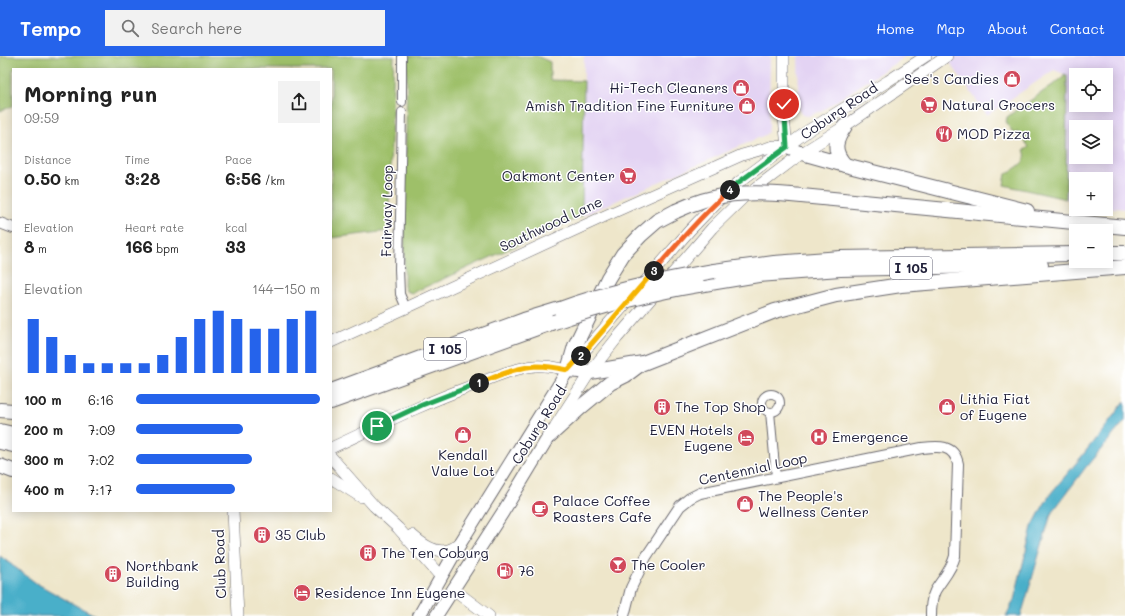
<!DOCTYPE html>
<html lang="en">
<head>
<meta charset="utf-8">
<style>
  :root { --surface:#fff; --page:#f2f2f2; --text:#222; --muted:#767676; --accent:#2563eb }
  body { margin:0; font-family:Mali,sans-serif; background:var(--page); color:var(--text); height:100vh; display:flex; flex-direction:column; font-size:15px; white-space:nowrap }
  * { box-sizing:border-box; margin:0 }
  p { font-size:13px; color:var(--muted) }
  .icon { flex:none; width:22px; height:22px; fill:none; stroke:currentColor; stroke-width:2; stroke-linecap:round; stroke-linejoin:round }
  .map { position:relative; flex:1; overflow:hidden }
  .details { position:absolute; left:12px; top:12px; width:320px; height:444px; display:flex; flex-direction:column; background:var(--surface); border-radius:0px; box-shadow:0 2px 10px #0003 }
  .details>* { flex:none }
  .controls { position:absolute; left:1069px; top:12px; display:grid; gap:8px }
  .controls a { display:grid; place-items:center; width:44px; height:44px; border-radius:0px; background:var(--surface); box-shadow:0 2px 10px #0003; font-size:20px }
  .pin { position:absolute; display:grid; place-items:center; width:34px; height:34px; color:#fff; margin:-17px; border:2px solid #fff; border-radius:50%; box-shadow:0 1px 4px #0007 }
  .km { position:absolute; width:20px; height:20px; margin:-10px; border-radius:50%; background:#222; color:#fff; font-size:11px; line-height:20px; text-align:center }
  .round { display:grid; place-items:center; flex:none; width:42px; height:42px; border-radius:0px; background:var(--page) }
  .overview { display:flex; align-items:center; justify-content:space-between; height:68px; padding:0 12px }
  h1 { font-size:22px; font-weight:700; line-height:30px }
  .figures { display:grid; grid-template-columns:repeat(3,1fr); gap:6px; height:68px; padding:4px 12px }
  .figures div { display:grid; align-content:center }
  .figures b { font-size:17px; font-weight:700 }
  .figures small { font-size:11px; font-weight:400 }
  .figures p { font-size:11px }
  .chart { height:112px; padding:8px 12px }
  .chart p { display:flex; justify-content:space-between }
  .chart svg { width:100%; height:72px; margin-top:4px; stroke:var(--accent); stroke-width:6 }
  ul { padding:0 12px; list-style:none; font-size:13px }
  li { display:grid; grid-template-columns:64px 48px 1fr; align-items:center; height:30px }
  li i { height:10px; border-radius:5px; background:var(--accent) }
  header { display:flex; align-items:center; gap:24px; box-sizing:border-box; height:56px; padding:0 20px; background:var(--accent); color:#fff }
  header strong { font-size:19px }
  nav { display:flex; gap:22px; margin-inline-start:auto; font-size:14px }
  .search { width:280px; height:36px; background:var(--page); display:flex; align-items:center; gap:10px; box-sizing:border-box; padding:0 14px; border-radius:0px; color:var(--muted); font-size:15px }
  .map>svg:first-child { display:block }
  .built { fill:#e3d3f3; fill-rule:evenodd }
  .green { fill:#9ec069; stroke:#607152 }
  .water { fill:#4aafc9; stroke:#366882 }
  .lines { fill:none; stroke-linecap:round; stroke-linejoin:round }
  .minor-casing { stroke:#69676d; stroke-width:10 }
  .tertiary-casing { stroke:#69676d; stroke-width:12 }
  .secondary-casing { stroke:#69676d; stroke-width:12 }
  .primary-casing { stroke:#69676d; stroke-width:14 }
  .motorway-casing { stroke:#69676d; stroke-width:16 }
  .minor { stroke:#fff; stroke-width:8 }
  .tertiary { stroke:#fff; stroke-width:10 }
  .secondary { stroke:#fff; stroke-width:11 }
  .primary { stroke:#fff; stroke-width:12 }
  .motorway { stroke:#fff; stroke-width:14 }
  .motorway-bridge-casing { stroke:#69676d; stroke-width:16; stroke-linecap:butt }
  .motorway-bridge { stroke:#fff; stroke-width:14 }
  .split-1-casing { stroke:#fff; stroke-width:8 }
  .split-2-casing { stroke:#fff; stroke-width:8 }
  .split-3-casing { stroke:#fff; stroke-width:8 }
  .split-4-casing { stroke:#fff; stroke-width:8 }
  .split-5-casing { stroke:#fff; stroke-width:8 }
  .split-1 { stroke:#22a559; stroke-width:5 }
  .split-2 { stroke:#f5b400; stroke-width:5 }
  .split-3 { stroke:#f5b400; stroke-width:5 }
  .split-4 { stroke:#f0652b; stroke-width:5 }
  .split-5 { stroke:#22a559; stroke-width:5 }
  .labels { text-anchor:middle; stroke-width:3; stroke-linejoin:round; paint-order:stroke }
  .shield { fill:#fff; stroke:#646476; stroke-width:1 }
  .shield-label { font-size:13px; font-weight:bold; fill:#22223b }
  .poi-label { font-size:14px; fill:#22223b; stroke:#fff; text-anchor:start }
  .street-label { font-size:14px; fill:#22223b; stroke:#fff }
</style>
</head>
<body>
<header>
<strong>Tempo</strong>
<div class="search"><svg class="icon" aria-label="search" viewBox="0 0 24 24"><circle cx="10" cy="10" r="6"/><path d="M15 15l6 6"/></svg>Search here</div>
<nav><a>Home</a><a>Map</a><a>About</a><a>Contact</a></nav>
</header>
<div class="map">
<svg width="1125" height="560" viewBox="0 0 1125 560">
  <rect width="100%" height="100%" fill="#fff"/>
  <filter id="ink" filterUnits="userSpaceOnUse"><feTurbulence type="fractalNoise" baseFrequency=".025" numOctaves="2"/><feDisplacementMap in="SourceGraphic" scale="8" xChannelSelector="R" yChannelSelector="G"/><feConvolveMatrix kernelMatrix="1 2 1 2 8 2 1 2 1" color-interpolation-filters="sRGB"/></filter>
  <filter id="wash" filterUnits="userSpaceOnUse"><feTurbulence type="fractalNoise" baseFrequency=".012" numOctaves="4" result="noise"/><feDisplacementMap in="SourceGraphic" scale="16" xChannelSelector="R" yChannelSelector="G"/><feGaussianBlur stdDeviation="0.9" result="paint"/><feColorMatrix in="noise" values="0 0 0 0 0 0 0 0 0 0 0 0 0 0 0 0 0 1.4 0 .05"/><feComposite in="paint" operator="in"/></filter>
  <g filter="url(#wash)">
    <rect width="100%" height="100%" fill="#eee6ca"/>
    <g class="built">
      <polygon points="584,0 770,0 769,71 768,76 765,79 582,160"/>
      <polygon points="798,0 906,0 821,55 808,60 802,59 799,53"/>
      <path d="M956 0H1125V153L1106 151V123H1076V146L1066 143 1067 19 1054 14 987 59 949 5ZM1076 19H1106V49H1076ZM1076 71H1106V101H1076Z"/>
    </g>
    <g class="green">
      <polygon points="0,0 394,0 388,175 331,182 331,13 13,13 13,50 0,55"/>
      <polygon points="407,0 537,0 550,6 550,24 584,25 582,160 412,237 406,235 404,230"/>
      <path d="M1064 18 1067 19 1066 143 1004 129 1006 118C1015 112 1030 106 1024 94L1029 91 1018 76 1014 78 1006 67 1007 61 1061 23 1064 21Z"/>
    </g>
    <g class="water">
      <polygon points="1125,345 1125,365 1086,411 1051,458 1021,560 1006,560 1014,544 1032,471 1042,452 1051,437 1082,400"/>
      <polygon points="0,500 36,527 77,550 97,560 0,560"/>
    </g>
  </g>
  <g filter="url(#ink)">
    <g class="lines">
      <defs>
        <g id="minor">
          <polyline points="402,0 402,46"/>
          <polyline points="402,56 399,213 400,238 406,252"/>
          <circle cx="771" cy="347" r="9"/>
          <polyline points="770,356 776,421"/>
        </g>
        <g id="tertiary">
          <polyline points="0,167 13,172"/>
          <path d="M624 560 631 532 646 501 680 450 690 442 700 437 922 392C938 390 954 388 958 408L955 500C951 515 942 523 935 535 931 543 931 551 931 560"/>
        </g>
        <g id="secondary">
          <polyline points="784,0 784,62 787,91"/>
          <polyline points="331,286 406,252 605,160 742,99 774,90 787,91"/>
          <polyline points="556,369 590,316 617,282 712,172 744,141 802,97 845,70 947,0"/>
          <path d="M331 392C378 370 424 347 474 329 494 321 514 312 535 310 546 309 558 312 568 314L690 174 718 145 739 126 809 74 888 25 926 0"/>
          <polyline points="331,401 374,450 398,472 441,521"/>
          <polyline points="331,422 361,441"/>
          <polyline points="233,455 238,560"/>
          <path d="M412 479C422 488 439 500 453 492 456 491 458 488 461 486"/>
          <polyline points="453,533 489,560"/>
        </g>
        <g id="primary">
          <polyline points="787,91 802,97"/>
          <polyline points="419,560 461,486 568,314"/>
          <polyline points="436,560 503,456 549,380"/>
        </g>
        <g id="motorway">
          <polyline points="802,97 845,109 1027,155"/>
          <path d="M845 109C832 94 835 85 845 70"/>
          <polyline points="791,139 1125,171"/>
          <polyline points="676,155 657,165 641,179 623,198 608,222 575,290 568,314 590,316 643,307 775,255 836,239 901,229 1125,211"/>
          <polyline points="1106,197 1125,197"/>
          <polyline points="714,215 774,207 841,202 1076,198"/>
          <polyline points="698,229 758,219 840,213 1041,209"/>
          <polyline points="331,335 524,264 560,253"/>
          <polyline points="331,346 554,266"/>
          <polyline points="0,354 13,355"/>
          <polyline points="0,375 13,378"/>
          <polyline points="549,380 581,351 610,327 626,319 638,310"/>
          <polyline points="0,386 13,389"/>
          <polyline points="0,410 13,415"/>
        </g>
      </defs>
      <use href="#minor" class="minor-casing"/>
      <use href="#tertiary" class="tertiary-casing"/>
      <use href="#secondary" class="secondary-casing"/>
      <use href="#primary" class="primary-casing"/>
      <use href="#motorway" class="motorway-casing"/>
      <use href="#minor" class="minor"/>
      <use href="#tertiary" class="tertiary"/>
      <use href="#secondary" class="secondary"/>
      <use href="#primary" class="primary"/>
      <use href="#motorway" class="motorway"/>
      <defs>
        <g id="motorway-bridge">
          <path d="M676 155C716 136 748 135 791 139"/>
          <path d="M560 253C610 235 662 224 714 215"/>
          <path d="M554 266C601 250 649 237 698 229"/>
        </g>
      </defs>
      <use href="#motorway-bridge" class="motorway-bridge-casing"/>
      <use href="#motorway-bridge" class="motorway-bridge"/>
    </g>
  </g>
  <g class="lines" filter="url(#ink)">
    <defs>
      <polyline id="split-1" points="377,370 422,349 479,327"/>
      <path id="split-2" d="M479 327C498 320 517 311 537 310 548 310 558 312 568 314L581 300"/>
      <polyline id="split-3" points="581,300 654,215"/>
      <path id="split-4" d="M654 215C678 187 702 159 730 134"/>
      <polyline id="split-5" points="730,134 739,126 787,91 784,48"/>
    </defs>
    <use href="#split-1" class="split-1-casing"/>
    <use href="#split-2" class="split-2-casing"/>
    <use href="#split-3" class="split-3-casing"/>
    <use href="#split-4" class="split-4-casing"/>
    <use href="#split-5" class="split-5-casing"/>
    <use href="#split-1" class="split-1"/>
    <use href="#split-2" class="split-2"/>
    <use href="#split-3" class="split-3"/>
    <use href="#split-4" class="split-4"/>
    <use href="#split-5" class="split-5"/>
  </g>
  <defs>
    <symbol id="shop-disc" viewBox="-11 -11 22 22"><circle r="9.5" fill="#d1495b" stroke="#fff"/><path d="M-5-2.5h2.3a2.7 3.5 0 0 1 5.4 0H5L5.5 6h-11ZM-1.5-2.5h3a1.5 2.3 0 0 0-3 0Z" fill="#fff"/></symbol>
    <symbol id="supermarket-disc" viewBox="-11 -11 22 22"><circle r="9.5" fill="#d1495b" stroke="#fff"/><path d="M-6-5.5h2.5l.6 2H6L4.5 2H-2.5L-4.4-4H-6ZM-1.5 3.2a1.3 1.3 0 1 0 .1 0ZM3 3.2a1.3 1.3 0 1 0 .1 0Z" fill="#fff"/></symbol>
    <symbol id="restaurant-disc" viewBox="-11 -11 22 22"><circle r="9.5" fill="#d1495b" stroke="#fff"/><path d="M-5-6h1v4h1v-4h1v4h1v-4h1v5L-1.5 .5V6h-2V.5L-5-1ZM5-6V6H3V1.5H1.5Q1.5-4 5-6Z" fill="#fff"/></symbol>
    <symbol id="building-disc" viewBox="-11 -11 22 22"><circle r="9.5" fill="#d1495b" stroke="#fff"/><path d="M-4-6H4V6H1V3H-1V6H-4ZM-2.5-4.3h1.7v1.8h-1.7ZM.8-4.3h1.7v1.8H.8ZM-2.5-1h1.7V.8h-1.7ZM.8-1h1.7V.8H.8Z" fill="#fff"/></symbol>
    <symbol id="hospital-disc" viewBox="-11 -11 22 22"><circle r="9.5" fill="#d1495b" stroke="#fff"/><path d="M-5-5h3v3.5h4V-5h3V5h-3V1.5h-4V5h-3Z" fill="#fff"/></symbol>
    <symbol id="hotel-disc" viewBox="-11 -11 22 22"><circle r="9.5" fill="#d1495b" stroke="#fff"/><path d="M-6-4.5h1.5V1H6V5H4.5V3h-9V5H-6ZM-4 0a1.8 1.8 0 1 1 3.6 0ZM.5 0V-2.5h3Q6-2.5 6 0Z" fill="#fff"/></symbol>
    <symbol id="cafe-disc" viewBox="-11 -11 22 22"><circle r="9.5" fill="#d1495b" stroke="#fff"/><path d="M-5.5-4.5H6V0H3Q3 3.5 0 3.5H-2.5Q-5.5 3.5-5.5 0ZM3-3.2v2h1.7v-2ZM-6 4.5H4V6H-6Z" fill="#fff"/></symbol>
    <symbol id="bar-disc" viewBox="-11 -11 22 22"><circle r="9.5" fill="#d1495b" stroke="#fff"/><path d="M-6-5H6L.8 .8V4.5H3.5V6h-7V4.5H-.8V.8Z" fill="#fff"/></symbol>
    <symbol id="fuel-disc" viewBox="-11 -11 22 22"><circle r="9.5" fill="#d1495b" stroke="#fff"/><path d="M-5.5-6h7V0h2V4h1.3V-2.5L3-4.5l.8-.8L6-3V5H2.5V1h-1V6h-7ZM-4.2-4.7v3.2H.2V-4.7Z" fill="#fff"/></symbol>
  </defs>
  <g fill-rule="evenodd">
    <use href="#shop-disc" x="1002" y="13" width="20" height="20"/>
    <use href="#shop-disc" x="731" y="22" width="20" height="20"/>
    <use href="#supermarket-disc" x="919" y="39" width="20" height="20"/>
    <use href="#shop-disc" x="737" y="40" width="20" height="20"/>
    <use href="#restaurant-disc" x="934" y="68" width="20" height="20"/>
    <use href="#supermarket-disc" x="618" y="110" width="20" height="20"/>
    <use href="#building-disc" x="652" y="341" width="20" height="20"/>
    <use href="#shop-disc" x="937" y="341" width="20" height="20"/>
    <use href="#shop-disc" x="453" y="369" width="20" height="20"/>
    <use href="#hospital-disc" x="809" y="371" width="20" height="20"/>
    <use href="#hotel-disc" x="736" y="372" width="20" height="20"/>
    <use href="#shop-disc" x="735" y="438" width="20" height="20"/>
    <use href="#cafe-disc" x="530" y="443" width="20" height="20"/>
    <use href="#building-disc" x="252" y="469" width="20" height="20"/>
    <use href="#building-disc" x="358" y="487" width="20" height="20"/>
    <use href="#bar-disc" x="608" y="499" width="20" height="20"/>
    <use href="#fuel-disc" x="495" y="505" width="20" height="20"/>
    <use href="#building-disc" x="103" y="508" width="20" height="20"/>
    <use href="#hotel-disc" x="292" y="527" width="20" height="20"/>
  </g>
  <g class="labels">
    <g class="shield">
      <rect x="890" y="201" width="42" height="22" rx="3"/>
      <rect x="424" y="282" width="42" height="22" rx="3"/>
    </g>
    <g class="shield-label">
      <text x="911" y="217">I 105</text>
      <text x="445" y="298">I 105</text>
    </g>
    <g class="poi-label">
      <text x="999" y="28" text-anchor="end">See's Candies</text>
      <text x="728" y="37" text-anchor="end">Hi-Tech Cleaners</text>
      <text x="942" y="54">Natural Grocers</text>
      <text x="734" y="55" text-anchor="end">Amish Tradition Fine Furniture</text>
      <text x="957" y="83">MOD Pizza</text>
      <text x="615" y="125" text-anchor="end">Oakmont Center</text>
      <text x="960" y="348">Lithia Fiat<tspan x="960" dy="16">of Eugene</tspan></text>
      <text x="675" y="356">The Top Shop</text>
      <text x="733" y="379" text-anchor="end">EVEN Hotels<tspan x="733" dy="16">Eugene</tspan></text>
      <text x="832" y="386">Emergence</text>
      <text x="463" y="404" text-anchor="middle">Kendall<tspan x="463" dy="16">Value Lot</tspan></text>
      <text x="758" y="445">The People's<tspan x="758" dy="16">Wellness Center</tspan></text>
      <text x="553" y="450">Palace Coffee<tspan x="553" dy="16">Roasters Cafe</tspan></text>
      <text x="275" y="484">35 Club</text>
      <text x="381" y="502">The Ten Coburg</text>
      <text x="631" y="514">The Cooler</text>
      <text x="126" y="515">Northbank<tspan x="126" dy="16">Building</tspan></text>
      <text x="518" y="520">76</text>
      <text x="315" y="542">Residence Inn Eugene</text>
    </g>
    <g class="street-label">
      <text transform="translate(839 55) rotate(-34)" y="5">Coburg Road</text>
      <text transform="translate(387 155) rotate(-89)" y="5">Fairway Loop</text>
      <text transform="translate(551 168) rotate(-25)" y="5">Southwood Lane</text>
      <text transform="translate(539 369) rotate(-58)" y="5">Coburg Road</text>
      <text transform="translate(753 413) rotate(-12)" y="5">Centennial Loop</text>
      <text transform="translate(220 508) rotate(-92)" y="5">Club Road</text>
    </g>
  </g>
</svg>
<div class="controls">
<a><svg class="icon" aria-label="locate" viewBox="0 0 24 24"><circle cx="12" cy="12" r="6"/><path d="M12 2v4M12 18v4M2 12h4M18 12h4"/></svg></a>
<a><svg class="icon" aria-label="layers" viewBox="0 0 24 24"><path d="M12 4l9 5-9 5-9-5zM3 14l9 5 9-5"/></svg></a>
<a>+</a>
<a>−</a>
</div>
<div class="pin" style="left:377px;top:370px;background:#1e9e55"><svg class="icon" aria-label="arrive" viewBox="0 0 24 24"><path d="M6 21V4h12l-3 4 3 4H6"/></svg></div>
<div class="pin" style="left:784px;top:48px;background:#d93025"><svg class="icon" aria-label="check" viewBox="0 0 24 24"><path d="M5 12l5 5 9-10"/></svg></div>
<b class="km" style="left:479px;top:327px">1</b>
<b class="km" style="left:581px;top:300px">2</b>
<b class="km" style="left:654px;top:215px">3</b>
<b class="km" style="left:730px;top:134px">4</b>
<section class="details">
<div class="overview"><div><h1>Morning run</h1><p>09:59</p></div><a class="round"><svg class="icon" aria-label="share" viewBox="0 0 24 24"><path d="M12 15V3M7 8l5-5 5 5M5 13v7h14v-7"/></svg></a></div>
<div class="figures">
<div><p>Distance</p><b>0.50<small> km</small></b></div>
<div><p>Time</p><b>3:28</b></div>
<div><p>Pace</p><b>6:56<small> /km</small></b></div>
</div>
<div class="figures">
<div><p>Elevation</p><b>8<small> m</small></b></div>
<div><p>Heart rate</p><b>166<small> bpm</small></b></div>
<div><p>kcal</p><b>33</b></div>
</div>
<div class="chart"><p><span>Elevation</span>144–150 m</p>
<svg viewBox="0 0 160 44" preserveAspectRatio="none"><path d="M5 44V11M15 44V22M25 44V33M35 44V38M45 44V38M55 44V38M65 44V38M75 44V33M85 44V22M95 44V11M105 44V6M115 44V11M125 44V17M135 44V17M145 44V11M155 44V6"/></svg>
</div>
<ul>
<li><b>100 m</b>6:16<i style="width:100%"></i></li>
<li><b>200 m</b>7:09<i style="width:58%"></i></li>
<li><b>300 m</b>7:02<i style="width:63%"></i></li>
<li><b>400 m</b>7:17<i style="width:54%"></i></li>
</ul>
</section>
</div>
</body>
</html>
